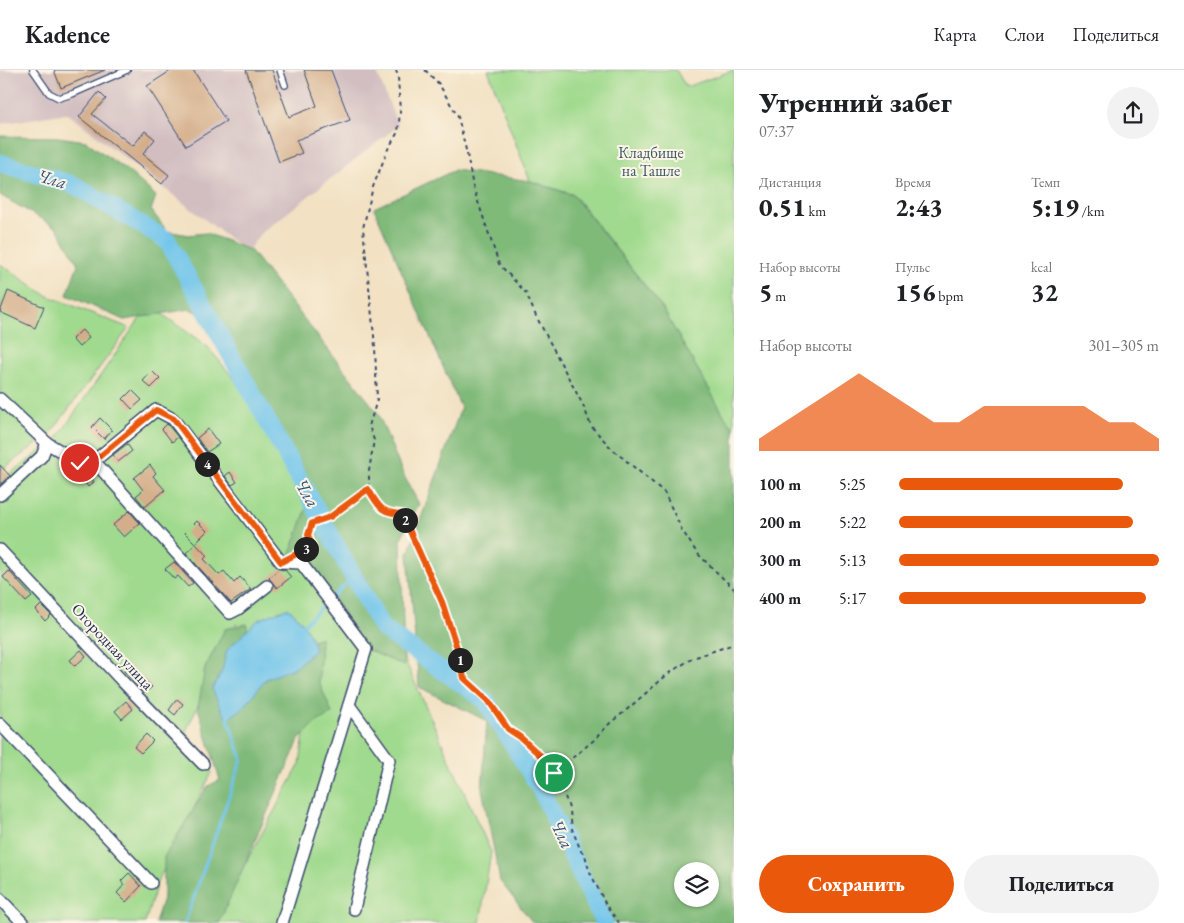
<!DOCTYPE html>
<html lang="ru">
<head>
<meta charset="utf-8">
<style>
  :root { --surface:#fff; --page:#f2f2f2; --text:#202124; --muted:#757577; --line:#e0e0e0; --accent:#ea580c }
  body { margin:0; font-family:"EB Garamond",serif; background:var(--page); color:var(--text); height:100vh; display:flex; flex-direction:column; font-size:19px; white-space:nowrap }
  * { box-sizing:border-box; margin:0 }
  p { font-size:16px; color:var(--muted) }
  .icon { flex:none; width:28px; height:28px; fill:none; stroke:currentColor; stroke-width:2; stroke-linecap:round; stroke-linejoin:round }
  .map { position:relative; flex:1; overflow:hidden }
  .details { display:flex; flex-direction:column; background:var(--surface); width:450px }
  .details>* { flex:none }
  .tools { position:absolute; left:674px; top:792px; display:grid; gap:10px }
  .tools a { display:grid; place-items:center; width:45px; height:45px; border-radius:50%; background:var(--surface); box-shadow:0 1px 4px #0004; font-size:25px }
  .pin { position:absolute; display:grid; place-items:center; width:42px; height:42px; color:#fff; margin:-21px; border:2px solid #fff; border-radius:50%; box-shadow:0 1px 5px #0007 }
  .km { position:absolute; width:25px; height:25px; margin:-12px; border-radius:50%; background:#222; color:#fff; font-size:14px; line-height:25px; text-align:center }
  .round { display:grid; place-items:center; flex:none; width:52px; height:52px; border-radius:26px; background:var(--page) }
  .headline { display:flex; align-items:center; justify-content:space-between; height:85px; padding:0 25px }
  h1 { font-size:28px; font-weight:800; line-height:38px }
  .figures { display:grid; grid-template-columns:repeat(3,1fr); gap:8px; height:85px; padding:5px 25px }
  .figures div { display:grid; align-content:center }
  .figures b { font-size:25px; font-weight:800 }
  .figures small { font-size:14px; font-weight:400 }
  .figures p { font-size:14px }
  .chart { height:140px; padding:10px 25px }
  .chart p { display:flex; justify-content:space-between }
  .chart svg { width:100%; height:90px; margin-top:5px; fill:var(--accent); opacity:.7 }
  .action { display:flex; gap:10px; margin-top:auto; padding:10px 25px }
  .action a { flex:1; height:58px; border-radius:30px; background:var(--accent); color:#fff; font-size:20px; font-weight:800; line-height:58px; text-align:center }
  .action a+a { background:var(--page); color:var(--text) }
  ul { padding:0 25px; list-style:none; font-size:16px }
  li { display:grid; grid-template-columns:80px 60px 1fr; align-items:center; height:38px }
  li i { height:12px; border-radius:6px; background:var(--accent) }
  header { display:flex; align-items:center; gap:30px; box-sizing:border-box; height:70px; padding:0 25px; background:var(--surface); border-bottom:1px solid var(--line) }
  header strong { font-size:24px }
  nav { display:flex; gap:28px; margin-inline-start:auto; font-size:18px }
  main { display:flex; flex:1; min-height:0 }
  .map>svg:first-child { display:block }
  .industrial { fill:#d2bec1 }
  .green { fill:#a0da8e; stroke:#5e8476 }
  .forest { fill:#80ba79; stroke:#4e746c; fill-rule:evenodd }
  .water { fill:#6ec4eb; stroke:#447aa4 }
  .lines { fill:none; stroke-linecap:round; stroke-linejoin:round }
  .stream { stroke:#6ec4eb; stroke-width:3 }
  .river { stroke:#6ec4eb; stroke-width:18 }
  .building { fill:#d4ae8a }
  .lane-casing { stroke:#3b4a6d; stroke-width:8 }
  .street-casing { stroke:#3b4a6d; stroke-width:14 }
  .path { stroke:#3b4a6d; stroke-width:2; stroke-dasharray:4 4; stroke-linecap:butt }
  .lane { stroke:#fff; stroke-width:5.5 }
  .street { stroke:#fff; stroke-width:11 }
  .route-casing { stroke:#fff; stroke-width:10 }
  .route { stroke:#ea580c; stroke-width:6 }
  .labels { text-anchor:middle; stroke-width:4; stroke-linejoin:round; paint-order:stroke }
  .park-label { font-size:16px; fill:#3c5a6a; stroke:#fcf5e5 }
  .street-label { font-size:16px; fill:#1b2f5e; stroke:#fcf5e5 }
  .water-label { font-size:18px; font-style:italic; fill:#305481; stroke:#fcf5e5 }
</style>
</head>
<body>
<header>
<strong>Kadence</strong>
<nav><a>Карта</a><a>Слои</a><a>Поделиться</a></nav>
</header>
<main>
<div class="map">
<svg width="734" height="853" viewBox="0 0 734 853">
  <rect width="100%" height="100%" fill="#fcf5e5"/>
  <filter id="ink" filterUnits="userSpaceOnUse"><feTurbulence type="fractalNoise" baseFrequency=".02" numOctaves="2"/><feDisplacementMap in="SourceGraphic" scale="10" xChannelSelector="R" yChannelSelector="G"/><feConvolveMatrix kernelMatrix="1 2 1 2 8 2 1 2 1" color-interpolation-filters="sRGB"/></filter>
  <filter id="wash" filterUnits="userSpaceOnUse"><feTurbulence type="fractalNoise" baseFrequency=".0096" numOctaves="4" result="noise"/><feDisplacementMap in="SourceGraphic" scale="20" xChannelSelector="R" yChannelSelector="G"/><feGaussianBlur stdDeviation="1.12" result="paint"/><feColorMatrix in="noise" values="0 0 0 0 0 0 0 0 0 0 0 0 0 0 0 0 0 1.4 0 .05"/><feComposite in="paint" operator="in"/></filter>
  <g filter="url(#wash)">
    <rect width="100%" height="100%" fill="#f2e1c2"/>
    <polygon class="industrial" points="0,0 376,0 398,56 260,164 247,182 67,43 0,54"/>
    <g class="green">
      <polygon points="488,0 676,0 686,17 734,0 734,359 725,347 661,236 574,125 530,111"/>
      <polygon points="0,194 46,225 129,258 50,364 0,401"/>
      <polygon points="149,235 207,276 333,430 491,782 480,853 214,853 216,847 300,694 310,619 293,590 236,554 186,661 212,702 157,813 145,853 0,853 0,411 56,370"/>
    </g>
    <g class="forest">
      <polygon points="0,66 58,67 86,71 129,102 156,126 151,140 167,161 188,165 206,163 250,180 378,343 403,404 419,434 401,468 404,596 366,579 313,496 288,490 308,434 208,261 208,248 190,239 124,250 67,225 78,194 57,158 0,125"/>
      <path d="M455 100 530 111 573 125 661 236 725 347 734 359V853H533L500 811 482 719 487 651 419 617 408 484 461 338 374 138ZM682 801H710V829H682Z"/>
      <polygon points="247,554 247,567 255,619 271,606 307,572 321,567 319,612 332,643 314,654 299,670 219,853 155,853 164,825 164,787 208,716 220,710 198,638 205,598 225,559"/>
    </g>
    <path class="water" d="M287 538C300 546 312 565 315 580L294 598 266 609 244 637 228 649 222 641 212 619 222 601 227 580 258 550Z"/>
    <g class="lines">
      <g class="stream">
        <polyline points="331,528 353,507"/>
        <polyline points="300,555 303,555 327,532"/>
        <polyline points="185,853 242,689 228,649 230,646"/>
      </g>
      <polyline class="river" points="0,93 74,115 167,170 382,558 486,631 540,718 604,853"/>
    </g>
    <g id="blocks">
      <g class="building">
        <polygon points="54,0 105,0 61,18"/>
        <polygon points="172,0 193,0 226,51 186,76 147,16"/>
        <polygon points="246,0 272,0 289,47 317,36 304,0 331,0 350,50 296,70 302,83 279,92"/>
        <polygon points="99,22 106,29 92,44 133,76 145,61 155,69 143,84 169,105 162,114 79,47"/>
        <polygon points="8,221 44,237 35,258 0,242"/>
        <polygon points="82,260 89,268 79,277 72,269"/>
        <polygon points="152,301 160,309 151,318 143,311"/>
        <polygon points="132,320 142,330 132,339 123,329"/>
        <polygon points="100,348 112,360 104,369 92,357"/>
        <polygon points="167,354 178,367 172,372 162,359"/>
        <polygon points="208,359 219,374 207,382 197,368"/>
        <polygon points="127,374 132,381 118,392 113,385"/>
        <polygon points="0,395 10,406 0,415"/>
        <polygon points="150,395 156,403 153,406 165,420 145,437 136,426 143,420 134,408"/>
        <polygon points="230,402 237,412 232,415 225,406"/>
        <polygon points="89,404 94,412 88,417 83,409"/>
        <polygon points="129,441 140,453 124,467 113,455"/>
        <polygon points="197,451 207,461 195,473 185,463"/>
        <polygon points="196,474 207,486 204,489 219,505 224,501 234,513 240,507 251,519 231,533 186,483"/>
        <polygon points="174,492 193,513 188,517 178,506 174,509 165,499"/>
        <polygon points="279,499 285,500 291,507 277,518 269,508"/>
        <polygon points="9,501 32,527 26,532 3,507"/>
        <polygon points="41,535 51,545 45,551 36,540"/>
        <polygon points="81,580 86,586 75,596 70,590"/>
        <polygon points="130,596 152,617 145,623 124,601"/>
        <polygon points="177,629 183,634 175,645 169,640"/>
        <polygon points="126,631 133,639 122,649 115,641"/>
        <polygon points="146,664 153,671 141,683 134,677"/>
        <polygon points="129,803 141,816 126,832 117,823 124,815 121,811"/>
      </g>
    </g>
  </g>
  <g filter="url(#ink)">
    <use href="#blocks" fill-opacity="0" stroke="#3b4a6d" stroke-width="1"/>
    <g class="lines">
      <defs>
        <g id="lane">
          <polyline points="33,0 49,23 59,28 72,24 127,0"/>
          <polyline points="280,0 285,15"/>
        </g>
        <g id="street">
          <polyline points="0,329 47,373 80,393 94,391 156,340 173,349 281,492 301,493 366,579 282,853"/>
          <polyline points="94,391 230,543 238,539 267,516"/>
          <polyline points="0,425 42,386 47,373"/>
          <polyline points="0,480 123,612 203,694"/>
          <polyline points="349,635 389,690 354,839"/>
          <polyline points="0,654 151,813"/>
          <polyline points="0,829 23,853"/>
        </g>
      </defs>
      <use href="#lane" class="lane-casing"/>
      <use href="#street" class="street-casing"/>
      <g class="path">
        <polyline points="396,0 398,7 400,42 398,62 388,79 373,117 363,158 375,276 377,330 369,356 374,370 369,401 369,419 379,436 389,443 402,444 442,532 465,608 487,630 508,659 514,664 520,667 543,687 554,703 561,715 570,741 572,759 581,781 585,785 589,800 606,835 619,853"/>
        <polyline points="425,0 439,14 458,47 467,84 473,117 499,194 526,223 536,246 584,337 591,356 612,379 664,422 682,460 697,483 734,519"/>
        <polyline points="299,483 312,476 308,465 312,453 330,447 368,419"/>
        <polyline points="554,703 594,670 611,652 623,643 669,603 693,588 734,574"/>
      </g>
      <use href="#lane" class="lane"/>
      <use href="#street" class="street"/>
    </g>
  </g>
  <g class="lines" filter="url(#ink)">
    <defs>
      <path id="route" d="M80 393 94 391 156 340 174 349 281 492 312 476 308 465 312 453 330 447 368 419C379 436 380 443 402 444L442 532 458 581 464 608 488 630 508 659 520 667 542 687 554 703"/>
    </defs>
    <use href="#route" class="route-casing"/>
    <use href="#route" class="route"/>
  </g>
  <g class="labels">
    <g class="park-label">
      <text x="651" y="88">Кладбище<tspan x="651" dy="18">на Ташле</tspan></text>
    </g>
    <g class="street-label">
      <text transform="translate(113 576) rotate(47)" y="6">Огородная улица</text>
    </g>
    <g class="water-label">
      <text transform="translate(52 109) rotate(16)" y="6">Чла</text>
      <text transform="translate(307 423) rotate(61)" y="6">Чла</text>
      <text transform="translate(562 764) rotate(65)" y="6">Чла</text>
    </g>
  </g>
</svg>
<div class="tools">
<a><svg class="icon" aria-label="layers" viewBox="0 0 24 24"><path d="M12 4l9 5-9 5-9-5zM3 14l9 5 9-5"/></svg></a>
</div>
<div class="pin" style="left:554px;top:703px;background:#1e9e55"><svg class="icon" aria-label="arrive" viewBox="0 0 24 24"><path d="M6 21V4h12l-3 4 3 4H6"/></svg></div>
<div class="pin" style="left:80px;top:393px;background:#d93025"><svg class="icon" aria-label="check" viewBox="0 0 24 24"><path d="M5 12l5 5 9-10"/></svg></div>
<b class="km" style="left:460px;top:590px">1</b>
<b class="km" style="left:405px;top:450px">2</b>
<b class="km" style="left:306px;top:479px">3</b>
<b class="km" style="left:207px;top:394px">4</b>
</div>
<section class="details">
<div class="headline"><div><h1>Утренний забег</h1><p>07:37</p></div><a class="round"><svg class="icon" aria-label="share" viewBox="0 0 24 24"><path d="M12 15V3M7 8l5-5 5 5M5 13v7h14v-7"/></svg></a></div>
<div class="figures">
<div><p>Дистанция</p><b>0.51<small> km</small></b></div>
<div><p>Время</p><b>2:43</b></div>
<div><p>Темп</p><b>5:19<small> /km</small></b></div>
</div>
<div class="figures">
<div><p>Набор высоты</p><b>5<small> m</small></b></div>
<div><p>Пульс</p><b>156<small> bpm</small></b></div>
<div><p>kcal</p><b>32</b></div>
</div>
<div class="chart"><p><span>Набор высоты</span>301–305 m</p>
<svg viewBox="0 0 160 44" preserveAspectRatio="none"><path d="M0 44V38L10 30L20 22L30 14L40 6L50 14L60 22L70 30L80 30L90 22L100 22L110 22L120 22L130 22L140 30L150 30L160 38V44z"/></svg>
</div>
<ul>
<li><b>100 m</b>5:25<i style="width:86%"></i></li>
<li><b>200 m</b>5:22<i style="width:90%"></i></li>
<li><b>300 m</b>5:13<i style="width:100%"></i></li>
<li><b>400 m</b>5:17<i style="width:95%"></i></li>
</ul>
<div class="action"><a>Сохранить</a><a>Поделиться</a></div>
</section>
</main>
</body>
</html>
